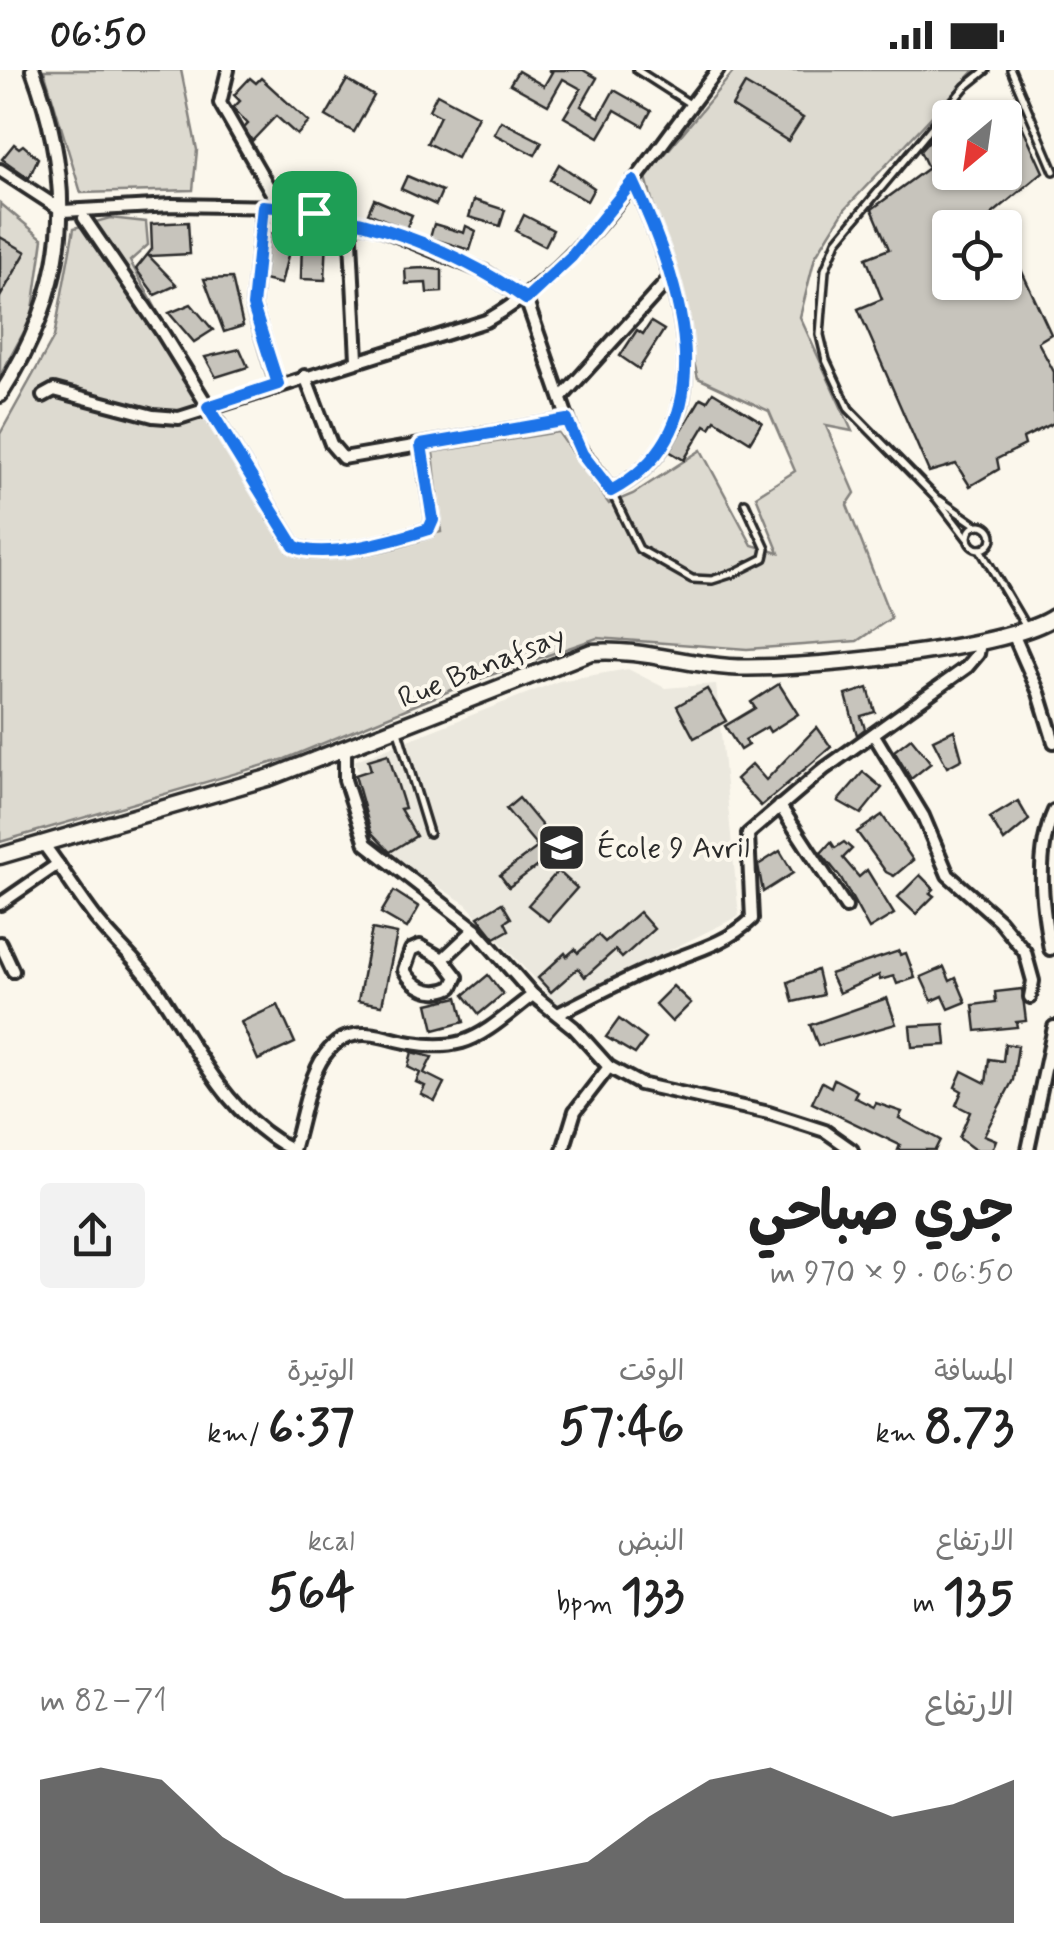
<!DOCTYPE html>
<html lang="ar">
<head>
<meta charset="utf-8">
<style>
  :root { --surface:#fff; --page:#f2f2f2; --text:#222; --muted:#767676; --accent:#2b2b2b }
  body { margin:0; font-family:Mynerve,"Playpen Sans Arabic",sans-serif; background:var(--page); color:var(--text); direction:rtl; height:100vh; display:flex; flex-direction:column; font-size:38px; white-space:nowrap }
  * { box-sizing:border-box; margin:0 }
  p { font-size:32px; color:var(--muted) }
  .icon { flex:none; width:55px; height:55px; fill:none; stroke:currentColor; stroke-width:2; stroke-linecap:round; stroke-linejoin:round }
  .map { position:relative; height:1080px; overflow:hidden; direction:ltr }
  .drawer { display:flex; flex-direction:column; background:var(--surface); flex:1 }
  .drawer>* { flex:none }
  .needle { width:65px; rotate:209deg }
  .buttons { position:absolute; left:932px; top:30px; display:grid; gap:20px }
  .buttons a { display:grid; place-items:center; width:90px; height:90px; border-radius:10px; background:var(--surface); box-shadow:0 2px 8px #0004; font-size:50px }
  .pin { position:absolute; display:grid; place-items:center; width:85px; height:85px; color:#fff; margin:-42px; border-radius:20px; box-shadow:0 5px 15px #0006 }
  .round { display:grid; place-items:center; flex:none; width:105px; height:105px; border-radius:10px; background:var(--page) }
  .head { display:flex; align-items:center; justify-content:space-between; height:170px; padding:0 40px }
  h1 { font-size:55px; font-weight:700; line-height:75px }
  .metrics { display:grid; grid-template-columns:repeat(3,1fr); gap:15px; height:170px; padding:10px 40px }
  .metrics div { display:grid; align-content:center }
  .metrics b { font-size:50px; font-weight:700 }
  .metrics small { font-size:28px; font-weight:400 }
  .metrics p { font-size:28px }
  .chart { height:280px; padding:20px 40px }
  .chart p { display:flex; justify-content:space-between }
  .chart svg { width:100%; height:180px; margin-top:10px; fill:var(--accent); opacity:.7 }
  .status { display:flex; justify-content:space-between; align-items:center; height:70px; padding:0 50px; background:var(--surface); direction:ltr }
  .status svg { height:28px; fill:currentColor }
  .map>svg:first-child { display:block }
  .built { fill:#ebe8de }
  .green { fill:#dddad0; stroke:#84827e; stroke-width:2.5 }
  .building { fill:#c7c4bc; stroke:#2b2b2b; stroke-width:2.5 }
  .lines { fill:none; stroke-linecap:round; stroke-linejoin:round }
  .service-casing { stroke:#2b2b2b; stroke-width:12 }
  .minor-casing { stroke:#2b2b2b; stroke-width:18 }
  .tertiary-casing { stroke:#2b2b2b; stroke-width:20 }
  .secondary-casing { stroke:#2b2b2b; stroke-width:21 }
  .service { stroke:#fbf7ec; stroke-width:5 }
  .minor { stroke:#fbf7ec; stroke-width:10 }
  .tertiary { stroke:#fbf7ec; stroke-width:12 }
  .secondary { stroke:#fbf7ec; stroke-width:14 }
  .route-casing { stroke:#fff; stroke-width:20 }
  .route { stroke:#1a73e8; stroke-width:12 }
  .labels { text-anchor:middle; stroke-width:8; stroke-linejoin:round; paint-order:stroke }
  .street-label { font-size:30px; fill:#2b2b2b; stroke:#fbf7ec }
  .poi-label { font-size:30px; fill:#2b2b2b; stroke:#fbf7ec; text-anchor:start }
</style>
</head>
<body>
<div class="status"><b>06:50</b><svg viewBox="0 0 49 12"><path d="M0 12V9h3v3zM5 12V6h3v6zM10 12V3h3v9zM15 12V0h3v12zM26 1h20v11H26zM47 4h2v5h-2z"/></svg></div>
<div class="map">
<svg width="1054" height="1080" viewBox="0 0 1054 1080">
  <rect width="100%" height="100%" fill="#fbf7ec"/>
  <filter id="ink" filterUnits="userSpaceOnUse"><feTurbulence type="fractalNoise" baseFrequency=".01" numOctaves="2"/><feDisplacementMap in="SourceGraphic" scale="20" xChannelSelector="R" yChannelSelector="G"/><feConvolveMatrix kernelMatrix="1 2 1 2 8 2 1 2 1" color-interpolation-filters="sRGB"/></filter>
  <g filter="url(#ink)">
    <polygon class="built" points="628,599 665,618 716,614 739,846 558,935 466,834 396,790 354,691 559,611"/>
    <g class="green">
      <polygon points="44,0 181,0 197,80 193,120 81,123"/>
      <polygon points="735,0 975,0 845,139 815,187 800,247 852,361 826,356 855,423 847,435 891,548 857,571 747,579 597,568 471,612 285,689 0,772 0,364 54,267 74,158 110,148 146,152 148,175 130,191 290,483 330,487 441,462 433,382 558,362 609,434 633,424 701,380 752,475 779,483 756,426 795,401 769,341 698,308 646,107"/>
      <polygon points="0,133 43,169 32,247 0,306"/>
    </g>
    <g class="building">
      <polygon points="548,0 583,0 597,8 581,36 599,47 614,20 651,41 643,56 615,40 599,67 564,47 581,19 563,9 548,35 510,14 518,1 544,16 552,2"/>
      <polygon points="250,8 256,13 261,8 309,52 297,65 276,46 252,71 244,58 248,54 233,38 240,31 234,25"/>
      <polygon points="347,10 374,26 354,62 326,46"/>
      <polygon points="745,14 803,48 788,71 732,36"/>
      <polygon points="437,24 478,46 457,88 427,73 440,46 429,40"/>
      <polygon points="1010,29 1043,102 985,150 989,158 950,158 950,212 1005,212 1005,165 1051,264 1038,272 1054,302 1054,353 1023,368 1025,375 997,389 999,399 970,416 956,394 929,402 858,239 882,229 866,188 889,179 872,139 928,98 920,81 940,59 950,55 950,102 1005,102 1005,48 967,47"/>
      <polygon points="501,51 542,72 535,85 494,64"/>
      <polygon points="14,74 19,78 23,75 38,88 29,108 2,89"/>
      <polygon points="559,94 594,118 587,131 550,110"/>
      <polygon points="407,106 442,121 436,135 401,119"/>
      <polygon points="374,129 412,145 406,159 368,143"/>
      <polygon points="474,130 505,140 500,156 469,147"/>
      <polygon points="524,145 553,160 545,176 516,161"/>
      <polygon points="188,152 190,184 149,186 177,215 155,225 136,199 152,179 151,154"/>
      <polygon points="434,154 464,163 466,156 476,161 470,180 430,168"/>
      <polygon points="269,163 292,169 281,214 264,210"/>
      <polygon points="0,167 26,182 0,227"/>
      <polygon points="302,168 327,169 325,210 301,209"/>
      <polygon points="424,198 442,200 442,222 427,223 426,213 406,214 405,199"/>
      <polygon points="232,208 243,256 224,262 204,209"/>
      <polygon points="191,234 213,260 194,272 169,243"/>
      <polygon points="651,252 664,260 639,299 620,286 637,260 643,264"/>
      <polygon points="240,279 248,297 216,307 205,287"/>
      <polygon points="713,322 762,352 750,372 715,350 710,358 705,355 684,390 669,381 701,328 707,331"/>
      <polygon points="779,614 798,644 770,662 767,657 745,670 748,675 740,680 725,656 755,638 751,632"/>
      <polygon points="868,618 875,642 861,646 865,659 857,665 846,625"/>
      <polygon points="707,619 726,651 694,668 677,636"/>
      <polygon points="817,657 831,677 761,736 736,709 752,694 766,710"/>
      <polygon points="954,660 962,689 947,697 933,670"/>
      <polygon points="911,668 931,693 911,709 894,681"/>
      <polygon points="388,684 405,738 400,739 416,766 390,782 371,762 355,705 371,700 368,690"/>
      <polygon points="863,702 882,718 861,744 838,731"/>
      <polygon points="519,728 548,763 542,768 557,788 551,792 548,788 509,817 500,805 538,777 506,739"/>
      <polygon points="1018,731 1029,750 1004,771 990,748"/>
      <polygon points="882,745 913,790 894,806 886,802 857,762"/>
      <polygon points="831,772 835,778 844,772 852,779 843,788 859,807 867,800 894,844 869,859 841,808 821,783"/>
      <polygon points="780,781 793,803 763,822 758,795"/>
      <polygon points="558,801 577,818 548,851 528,835"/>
      <polygon points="920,805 934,819 930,823 934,826 916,844 898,827"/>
      <polygon points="394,821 419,837 407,858 381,843"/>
      <polygon points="502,833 511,848 505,852 509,860 495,868 478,847"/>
      <polygon points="639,842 654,859 622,888 615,880 585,907 578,898 551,922 538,908 565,883 567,886 575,879 578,883 598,865 605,872"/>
      <polygon points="372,859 397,864 382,935 358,931"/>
      <polygon points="899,881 900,885 906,883 915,908 897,914 894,906 880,910 879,905 839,923 830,904"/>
      <polygon points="944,897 950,911 956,908 966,932 949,939 943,926 932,931 921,907"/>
      <polygon points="817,900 823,925 793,932 788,912"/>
      <polygon points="488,905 503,924 479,944 464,925"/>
      <polygon points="673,916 691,933 672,952 655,934"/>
      <polygon points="1022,919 1026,951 1016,952 1017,957 976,961 973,935 996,932 995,922"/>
      <polygon points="458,927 464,952 434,960 428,934"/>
      <polygon points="887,928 896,954 818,976 810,955"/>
      <polygon points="278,935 295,973 258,990 241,952"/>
      <polygon points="619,949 646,969 635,984 606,967"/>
      <polygon points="944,954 946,975 912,977 910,956"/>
      <polygon points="1005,974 1018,976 1013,1010 984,1065 996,1070 992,1080 975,1080 959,1068 970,1042 956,1035 962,1021 955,1017 962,1001 986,1013 989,989 1003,991"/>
      <polygon points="412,982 432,987 424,1003 444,1013 435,1031 421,1024 425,1016 416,1012 420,1003 408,997"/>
      <polygon points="834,1009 857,1021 854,1027 874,1037 876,1033 902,1042 899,1048 940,1070 935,1080 898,1080 900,1075 812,1033 822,1012 831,1017"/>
    </g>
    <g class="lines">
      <defs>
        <g id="service">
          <polyline points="637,0 690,34"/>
          <polyline points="1011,0 1054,101"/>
          <polyline points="611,421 639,479 692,509 712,510 734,503 764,488 766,479 745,433"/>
          <polyline points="940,430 976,455"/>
          <circle cx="980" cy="467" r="12"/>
          <polyline points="967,468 937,429 849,339 826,290 820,265 825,200 837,171 965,17 986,0"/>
          <polyline points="980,479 1027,559"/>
          <polyline points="398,661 429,763"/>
        </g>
        <g id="minor">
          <polyline points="228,0 220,33 280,137"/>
          <path d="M0 100 63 141 172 135 280 137 375 156 485 202 526 229 576 373 611 421C733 358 678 207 633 111"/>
          <polyline points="263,136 253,236 277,314"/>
          <path d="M84 148 162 262 294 476C321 491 400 470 429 459L433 450 421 375"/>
          <polyline points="350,150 357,289"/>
          <polyline points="305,306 331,374 343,388 567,350"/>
          <path d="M43 326 54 320 153 346 179 348 486 251C587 195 647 89 718 0"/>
          <polyline points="561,328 670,208"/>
          <polyline points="1014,566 1039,623 1054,672"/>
          <polyline points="874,665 923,746 948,805 999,850 1025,882 1033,911 1030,927"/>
          <polyline points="345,679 345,710 366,774 475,859 533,925 574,958 609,997 640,1014 769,1043 825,1061 852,1080"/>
          <polyline points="780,736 846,837"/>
          <path d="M44 775C63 800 79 827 98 851 118 876 142 895 159 922 197 979 228 1048 293 1080 309 1028 313 947 385 967 410 974 437 979 462 972 487 965 512 940 533 925"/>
          <polyline points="0,834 58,794"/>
          <polyline points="0,873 13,901"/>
          <path d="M420 876 443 889 457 907 452 917C432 927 414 918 404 900L411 880Z"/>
          <path d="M1050 879C1042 835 1035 783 1054 741"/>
          <polyline points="443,889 475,859"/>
          <path d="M558 944C589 928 620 912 652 898 687 883 724 876 752 849L748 764 824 699 967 597 978 584 980 572"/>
          <polyline points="563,1080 575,1041 609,997"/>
          <polyline points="1028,1080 1054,957"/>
        </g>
        <path id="tertiary" d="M0 325C69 218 77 119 33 0"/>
        <path id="secondary" d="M0 786 271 707 591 582C638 578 683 594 729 597 792 601 1005 580 1054 547"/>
      </defs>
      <use href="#service" class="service-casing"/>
      <use href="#minor" class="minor-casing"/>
      <use href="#tertiary" class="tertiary-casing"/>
      <use href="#secondary" class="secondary-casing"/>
      <use href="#service" class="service"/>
      <use href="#minor" class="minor"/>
      <use href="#tertiary" class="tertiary"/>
      <use href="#secondary" class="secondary"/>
    </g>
  </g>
  <g class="lines" filter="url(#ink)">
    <defs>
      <path id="route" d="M633 111C679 208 732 356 611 421L582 384 567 350 421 375 433 450 429 459C399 469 322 491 294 476L208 337 278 314 253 236 263 136C356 143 450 175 526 229L572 186Z"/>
    </defs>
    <use href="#route" class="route-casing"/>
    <use href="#route" class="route"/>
  </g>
  <defs>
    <symbol id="school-square" viewBox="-11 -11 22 22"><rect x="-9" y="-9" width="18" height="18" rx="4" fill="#2b2b2b" stroke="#fbf7ec"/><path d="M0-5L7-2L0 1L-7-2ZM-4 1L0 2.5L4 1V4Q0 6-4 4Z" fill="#fff"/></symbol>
  </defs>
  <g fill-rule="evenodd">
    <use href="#school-square" x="534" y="750" width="55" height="55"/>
  </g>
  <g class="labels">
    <g class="street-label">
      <text transform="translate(481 596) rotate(-22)" y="10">Rue Banafsay</text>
    </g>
    <g class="poi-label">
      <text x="597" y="787">École 9 Avril</text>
    </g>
  </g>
</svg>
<div class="buttons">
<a><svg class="needle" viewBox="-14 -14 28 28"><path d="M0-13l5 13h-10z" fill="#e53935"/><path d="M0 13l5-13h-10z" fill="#767676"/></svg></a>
<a><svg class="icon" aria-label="locate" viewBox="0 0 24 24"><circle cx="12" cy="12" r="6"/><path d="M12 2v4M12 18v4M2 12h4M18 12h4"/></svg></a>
</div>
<div class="pin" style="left:314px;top:143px;background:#1e9e55"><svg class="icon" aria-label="arrive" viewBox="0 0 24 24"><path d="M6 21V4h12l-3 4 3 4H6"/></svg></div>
</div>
<section class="drawer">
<div class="head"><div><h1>جري صباحي</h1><p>06:50 · 9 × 970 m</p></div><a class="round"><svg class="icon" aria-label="share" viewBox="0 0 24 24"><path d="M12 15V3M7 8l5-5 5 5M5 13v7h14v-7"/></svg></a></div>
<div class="metrics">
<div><p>المسافة</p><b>8.73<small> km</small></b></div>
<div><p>الوقت</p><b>57:46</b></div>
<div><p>الوتيرة</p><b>6:37<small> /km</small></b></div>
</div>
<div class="metrics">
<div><p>الارتفاع</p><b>135<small> m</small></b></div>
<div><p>النبض</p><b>133<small> bpm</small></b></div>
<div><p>kcal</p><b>564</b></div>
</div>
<div class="chart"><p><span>الارتفاع</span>71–82 m</p>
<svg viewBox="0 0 160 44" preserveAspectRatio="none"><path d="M0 44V9L10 6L20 9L30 23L40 32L50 38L60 38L70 35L80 32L90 29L100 18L110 9L120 6L130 12L140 18L150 15L160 9V44z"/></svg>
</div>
</section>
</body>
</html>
